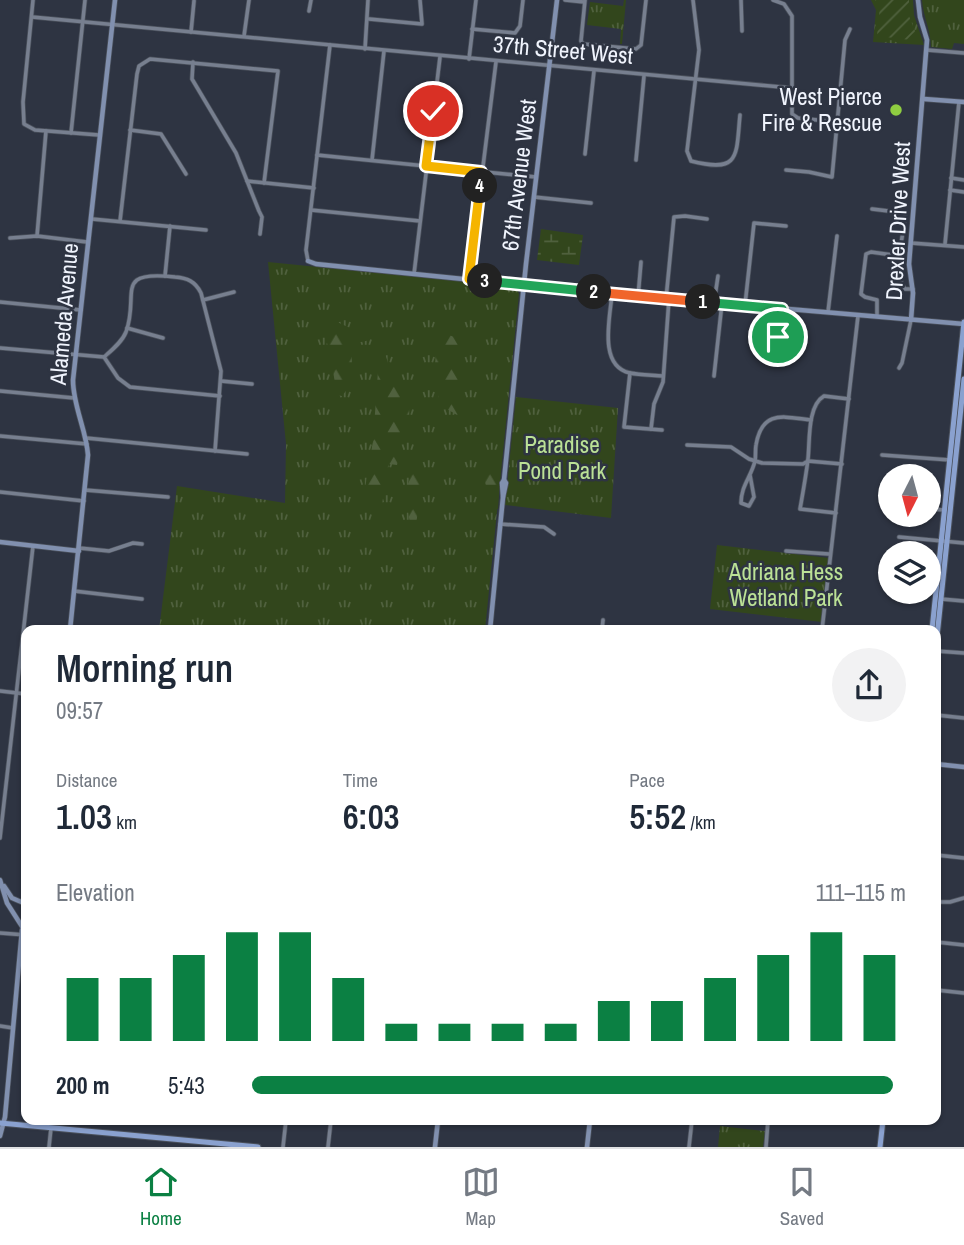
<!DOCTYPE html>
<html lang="en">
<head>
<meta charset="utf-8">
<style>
  :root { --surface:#fff; --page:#f2f2f3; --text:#1f2937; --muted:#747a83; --line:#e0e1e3; --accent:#0b8043 }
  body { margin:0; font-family:"Archivo Narrow",sans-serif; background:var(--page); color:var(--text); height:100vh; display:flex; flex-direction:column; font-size:26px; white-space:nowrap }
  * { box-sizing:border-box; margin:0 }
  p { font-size:23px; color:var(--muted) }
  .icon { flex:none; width:38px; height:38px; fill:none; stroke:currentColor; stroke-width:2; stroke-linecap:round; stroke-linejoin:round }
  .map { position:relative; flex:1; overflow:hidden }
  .sheet { position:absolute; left:21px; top:625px; width:920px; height:500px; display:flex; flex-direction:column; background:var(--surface); border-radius:14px; box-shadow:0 2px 5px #0004 }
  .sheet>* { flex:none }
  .needle { width:46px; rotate:186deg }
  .controls { position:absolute; left:878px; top:464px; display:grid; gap:14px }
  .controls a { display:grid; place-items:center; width:63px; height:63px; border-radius:50%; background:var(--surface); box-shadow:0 2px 5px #0004; font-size:35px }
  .pin { position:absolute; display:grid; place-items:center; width:60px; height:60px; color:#fff; margin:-30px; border:4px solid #fff; border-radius:50%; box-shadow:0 2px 7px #0007 }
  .km { position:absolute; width:35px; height:35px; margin:-18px; border-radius:50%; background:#222; color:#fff; font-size:19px; line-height:35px; text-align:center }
  .round { display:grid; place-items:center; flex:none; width:74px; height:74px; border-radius:37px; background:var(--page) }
  .summary { display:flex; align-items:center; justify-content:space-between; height:119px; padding:0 35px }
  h1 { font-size:38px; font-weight:600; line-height:52px }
  .metrics { display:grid; grid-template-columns:repeat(3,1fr); gap:10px; height:119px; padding:7px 35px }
  .metrics div { display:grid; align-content:center }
  .metrics b { font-size:35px; font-weight:600 }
  .metrics small { font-size:19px; font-weight:400 }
  .metrics p { font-size:19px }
  .chart { height:196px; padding:14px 35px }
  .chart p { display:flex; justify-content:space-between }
  .chart svg { width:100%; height:126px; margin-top:7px; stroke:var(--accent); stroke-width:6 }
  ul { padding:0 35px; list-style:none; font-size:23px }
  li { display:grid; grid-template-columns:112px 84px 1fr; align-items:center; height:52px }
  li i { height:18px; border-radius:9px; background:var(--accent) }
  .tabs { display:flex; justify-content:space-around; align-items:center; height:98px; border-top:2px solid var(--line); background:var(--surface); font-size:19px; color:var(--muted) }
  .tabs a { display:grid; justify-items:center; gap:4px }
  .tabs .on { color:var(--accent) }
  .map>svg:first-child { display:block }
  .grass { fill:url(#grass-tufts) }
  .forest { fill:url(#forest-firs) }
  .wetland { fill:url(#wetland-marsh) }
  .garden { fill:url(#garden-furrows) }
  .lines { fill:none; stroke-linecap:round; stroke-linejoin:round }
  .street-casing { stroke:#4a505b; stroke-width:5 }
  .secondary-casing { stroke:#4a505b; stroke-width:6 }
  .primary-casing { stroke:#4a505b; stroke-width:7 }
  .street { stroke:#777f8f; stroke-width:3.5 }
  .secondary { stroke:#8190af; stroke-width:4.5 }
  .primary { stroke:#8aa1cf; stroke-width:5 }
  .split-1-casing { stroke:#fff; stroke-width:14 }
  .split-2-casing { stroke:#fff; stroke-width:14 }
  .split-3-casing { stroke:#fff; stroke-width:14 }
  .split-4-casing { stroke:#fff; stroke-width:14 }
  .split-5-casing { stroke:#fff; stroke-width:14 }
  .split-1 { stroke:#22a559; stroke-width:9 }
  .split-2 { stroke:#f0652b; stroke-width:9 }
  .split-3 { stroke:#22a559; stroke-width:9 }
  .split-4 { stroke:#f5b400; stroke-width:9 }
  .split-5 { stroke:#f5b400; stroke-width:9 }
  .poi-dot { fill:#8fcd41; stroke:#2e3442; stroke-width:2.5 }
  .labels { text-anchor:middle; stroke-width:5; stroke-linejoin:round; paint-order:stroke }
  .street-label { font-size:23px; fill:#f0f4fd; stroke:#2e3442 }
  .poi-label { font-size:23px; fill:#f0f4fd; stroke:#2e3442; text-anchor:end }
  .park-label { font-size:23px; fill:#bbe196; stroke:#2e3442 }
</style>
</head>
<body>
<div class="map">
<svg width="964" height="1147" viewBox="0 0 964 1147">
  <defs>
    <pattern id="grass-tufts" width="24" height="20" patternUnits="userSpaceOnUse" patternTransform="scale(1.75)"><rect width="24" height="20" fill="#32461c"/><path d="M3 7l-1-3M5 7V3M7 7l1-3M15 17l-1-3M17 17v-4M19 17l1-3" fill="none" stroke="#50613e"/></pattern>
    <pattern id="forest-firs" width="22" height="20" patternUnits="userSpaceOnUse" patternTransform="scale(1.75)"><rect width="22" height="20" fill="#32461c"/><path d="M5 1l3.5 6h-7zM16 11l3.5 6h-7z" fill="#50613e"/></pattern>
    <pattern id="wetland-marsh" width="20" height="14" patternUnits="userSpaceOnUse" patternTransform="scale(1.75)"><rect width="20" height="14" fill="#32461c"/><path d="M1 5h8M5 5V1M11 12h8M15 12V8" fill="none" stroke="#50613e"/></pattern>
    <pattern id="garden-furrows" width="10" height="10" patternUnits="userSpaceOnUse" patternTransform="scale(1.75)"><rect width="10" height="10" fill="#32461c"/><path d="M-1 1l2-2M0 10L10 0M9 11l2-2" fill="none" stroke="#50613e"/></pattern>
  </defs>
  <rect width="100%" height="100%" fill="#2e3442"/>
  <g class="grass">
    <polygon points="624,0 626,0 622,44 620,44 621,29 587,25 590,2 623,6"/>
    <polygon points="871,0 913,0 914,15 924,45 873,42 876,10"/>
    <path d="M922 0H964V44L954 43 952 49 931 47C931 31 923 16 922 0Z"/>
    <polygon points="268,262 508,286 517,289 519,294 485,630 159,630 177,486 285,503 286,444"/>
    <polygon points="516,397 618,408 611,518 505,505"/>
    <polygon points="717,545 829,558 822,622 710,609"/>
    <polygon points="720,1126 765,1131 763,1147 718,1147"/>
  </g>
  <g class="forest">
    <path d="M329 318 354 330 371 329 370 340 357 343 352 349C351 367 355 382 342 396L337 395 333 371 335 364 330 357 322 319Z"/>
    <polygon points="438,331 457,338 465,372 462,401 463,412 460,417 439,404 435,364"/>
    <path d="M385 354 397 388 408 394C409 405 411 419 406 429 402 435 397 435 396 442 395 451 400 456 397 465L389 464 382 504 367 502 366 512H361L373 441 379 357Z"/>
    <polygon points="496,450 502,450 498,509 492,508 485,482 487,457"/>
    <path d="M419 465 423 468V481L415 530 412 535C409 517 400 477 419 465Z"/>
  </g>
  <polygon class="wetland" points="541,229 583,235 579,265 537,260"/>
  <polygon class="garden" points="875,0 909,0 909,16 919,41 877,36 880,5"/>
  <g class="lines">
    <defs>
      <g id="street">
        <polyline points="33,0 23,102 24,124 35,130 99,135"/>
        <polyline points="565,0 584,2"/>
        <polyline points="585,0 581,41 583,44 636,49 641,45 646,0"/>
        <path d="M693 0 699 50 687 151 691 161C741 174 736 155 740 115"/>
        <polyline points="741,0 742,31"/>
        <polyline points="773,0 784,4 792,16 792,114 798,118 837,122"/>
        <polyline points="309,11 311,0"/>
        <polyline points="32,17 792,88"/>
        <polyline points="369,19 422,24 420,0"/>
        <polyline points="472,29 515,33 520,26 523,0"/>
        <polyline points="191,32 194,1"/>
        <polyline points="244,36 249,0"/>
        <polyline points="365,49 368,0"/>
        <polyline points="927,50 964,53"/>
        <polyline points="469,59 476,0"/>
        <polyline points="193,62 192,79 236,153 259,211 262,217 260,234"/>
        <polyline points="130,130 161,134 186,174"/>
        <polyline points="71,133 85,0"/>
        <polyline points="585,154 594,71"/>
        <polyline points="317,155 536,177"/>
        <polyline points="372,160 384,51"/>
        <polyline points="636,160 644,76"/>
        <polyline points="786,170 809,172 832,177 845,40 850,29"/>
        <polyline points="951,178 964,180"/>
        <polyline points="247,181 314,188"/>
        <polyline points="950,190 964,192"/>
        <polyline points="534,197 591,203"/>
        <path d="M872 209 905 213C905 234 891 272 905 289H913"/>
        <polyline points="311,210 420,221"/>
        <polyline points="92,219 206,230"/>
        <polyline points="120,221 137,74 139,66 150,59 278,71 264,183"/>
        <polyline points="37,236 46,131"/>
        <polyline points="10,238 37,236 87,242"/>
        <polyline points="911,243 964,247"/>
        <polyline points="945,244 959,102"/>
        <polyline points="308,261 306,250 330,45"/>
        <polyline points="414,274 440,57"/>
        <polyline points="165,276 170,226"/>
        <polyline points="469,279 496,62"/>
        <path d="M612 294C610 318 598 366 630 373 640 375 652 375 663 376"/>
        <polyline points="638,297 641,262"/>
        <polyline points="666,299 674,217 685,216 707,219"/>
        <polyline points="203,300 234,292"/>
        <polyline points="0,302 81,310"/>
        <polyline points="714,303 718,276"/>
        <polyline points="745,305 754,223 786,226"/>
        <polyline points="828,312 837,236"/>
        <polyline points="877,316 877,300 865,297 861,294 866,254 871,252 900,256"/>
        <polyline points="127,328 163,338"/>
        <polyline points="764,343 780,336 782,309"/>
        <polyline points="0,348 104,357 118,378 130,387 220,396"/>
        <path d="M104 357C112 350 122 342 126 332 140 294 112 270 175 277 187 278 195 281 201 293L221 371 215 451"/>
        <polyline points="899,368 902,363 911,320"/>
        <polyline points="630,373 624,427 662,430"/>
        <polyline points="714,376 722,303"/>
        <polyline points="221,381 252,384"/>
        <polyline points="0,391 74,398"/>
        <polyline points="651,429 654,404 663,382 669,299"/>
        <polyline points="0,436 87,444"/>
        <polyline points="86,438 247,454"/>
        <polyline points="687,445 731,447 749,459 762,463 803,464 808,461 842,464"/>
        <polyline points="882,455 950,460"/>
        <path d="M750 475 754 497 749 506 741 503C741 486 751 477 755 461 756 456 755 450 756 445 762 409 784 417 811 420"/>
        <polyline points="85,490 168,497"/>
        <polyline points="0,492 84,501"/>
        <polyline points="884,502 891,503"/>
        <polyline points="929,509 945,510"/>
        <path d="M836 513 800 509C803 492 806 476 808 459 810 441 807 406 824 396L849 399"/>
        <polyline points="500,524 544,527 554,534"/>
        <polyline points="899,537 964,543"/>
        <polyline points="79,548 109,551 133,543 142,544"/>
        <polyline points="786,551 829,554"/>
        <polyline points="74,591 142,599"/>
        <polyline points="941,599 964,601"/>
        <polyline points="602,630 603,620"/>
        <polyline points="822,630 858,316"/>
        <polyline points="936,651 964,653"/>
        <polyline points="0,691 26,694"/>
        <polyline points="936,715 964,718"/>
        <polyline points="0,838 33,546"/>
        <polyline points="936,855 964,858"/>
        <polyline points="936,902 950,902 964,898"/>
        <polyline points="0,933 26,935"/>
        <polyline points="936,942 964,945"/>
        <polyline points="936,990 964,993"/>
        <polyline points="0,1026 13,1028"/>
        <polyline points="49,1147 51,1128"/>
        <polyline points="283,1147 286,1120"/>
        <polyline points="328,1147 331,1120"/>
        <polyline points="689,1147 692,1120"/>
        <polyline points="766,1147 768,1120"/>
      </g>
      <g id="secondary">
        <polyline points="924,99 964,102"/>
        <polyline points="308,261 316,264 612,294 964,324"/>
        <polyline points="911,320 913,293 909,264 927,40 920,17 918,0"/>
        <polyline points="503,497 506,483 504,480"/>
        <polyline points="0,542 79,551"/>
        <path d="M70 630 88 455C86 429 73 406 73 380L115 0"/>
        <polyline points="490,630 503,497 502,483 504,480 526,264 557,0"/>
        <polyline points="936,764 964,767"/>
        <polyline points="0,880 7,903 23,928"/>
        <polyline points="4,886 12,898 26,904"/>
        <polyline points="0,1136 5,1117 22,930 26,923"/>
        <polyline points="435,1147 438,1120"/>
        <polyline points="587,1147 590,1120"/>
      </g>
      <g id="primary">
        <polyline points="932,630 964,322"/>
        <polyline points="936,646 964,379"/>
        <polyline points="0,1123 258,1147"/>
        <polyline points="880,1147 883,1120"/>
      </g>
    </defs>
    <use href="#street" class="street-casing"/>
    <use href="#secondary" class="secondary-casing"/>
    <use href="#primary" class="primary-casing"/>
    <use href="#street" class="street"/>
    <use href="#secondary" class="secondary"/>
    <use href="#primary" class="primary"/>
  </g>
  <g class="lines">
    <defs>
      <polyline id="split-1" points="703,302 782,309 780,334 778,337"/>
      <polyline id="split-2" points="594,292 703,302"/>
      <polyline id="split-3" points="485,281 594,292"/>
      <polyline id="split-4" points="480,186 469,279 485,281"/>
      <polyline id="split-5" points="433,111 426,166 481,172 480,186"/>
    </defs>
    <use href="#split-1" class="split-1-casing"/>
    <use href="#split-2" class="split-2-casing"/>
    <use href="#split-3" class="split-3-casing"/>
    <use href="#split-4" class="split-4-casing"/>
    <use href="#split-5" class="split-5-casing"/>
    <use href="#split-1" class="split-1"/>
    <use href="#split-2" class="split-2"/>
    <use href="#split-3" class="split-3"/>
    <use href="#split-4" class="split-4"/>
    <use href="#split-5" class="split-5"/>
  </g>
  <circle class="poi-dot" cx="896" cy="110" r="7"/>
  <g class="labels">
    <g class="street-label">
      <text transform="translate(563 50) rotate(5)" y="8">37th Street West</text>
      <text transform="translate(519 175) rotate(-83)" y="8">67th Avenue West</text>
      <text transform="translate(898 221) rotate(-87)" y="8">Drexler Drive West</text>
      <text transform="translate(64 314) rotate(-85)" y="8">Alameda Avenue</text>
    </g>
    <g class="poi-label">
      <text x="882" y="105">West Pierce<tspan x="882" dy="26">Fire &amp; Rescue</tspan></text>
    </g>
    <g class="park-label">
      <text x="562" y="453">Paradise<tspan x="562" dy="26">Pond Park</tspan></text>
      <text x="786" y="580">Adriana Hess<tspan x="786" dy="26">Wetland Park</tspan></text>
    </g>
  </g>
</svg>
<div class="controls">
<a><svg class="needle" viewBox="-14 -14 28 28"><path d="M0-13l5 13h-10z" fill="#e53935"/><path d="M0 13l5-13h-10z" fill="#747a83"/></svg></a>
<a><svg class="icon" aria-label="layers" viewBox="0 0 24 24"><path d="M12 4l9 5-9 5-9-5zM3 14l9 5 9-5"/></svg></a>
</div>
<div class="pin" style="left:778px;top:337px;background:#1e9e55"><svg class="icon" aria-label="arrive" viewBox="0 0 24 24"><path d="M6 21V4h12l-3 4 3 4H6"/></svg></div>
<div class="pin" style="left:433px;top:111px;background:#d93025"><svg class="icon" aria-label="check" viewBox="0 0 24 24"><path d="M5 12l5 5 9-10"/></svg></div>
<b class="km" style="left:703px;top:302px">1</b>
<b class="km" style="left:594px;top:292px">2</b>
<b class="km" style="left:485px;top:281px">3</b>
<b class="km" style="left:480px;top:186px">4</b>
<section class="sheet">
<div class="summary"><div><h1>Morning run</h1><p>09:57</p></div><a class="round"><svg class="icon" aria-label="share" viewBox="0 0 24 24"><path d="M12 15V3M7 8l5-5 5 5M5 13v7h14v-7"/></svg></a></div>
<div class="metrics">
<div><p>Distance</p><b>1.03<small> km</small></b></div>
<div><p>Time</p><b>6:03</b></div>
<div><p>Pace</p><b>5:52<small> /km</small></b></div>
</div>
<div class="chart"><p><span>Elevation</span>111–115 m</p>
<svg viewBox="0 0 160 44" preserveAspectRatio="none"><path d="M5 44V22M15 44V22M25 44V14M35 44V6M45 44V6M55 44V22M65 44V38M75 44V38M85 44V38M95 44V38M105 44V30M115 44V30M125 44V22M135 44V14M145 44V6M155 44V14"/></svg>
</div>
<ul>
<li><b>200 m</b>5:43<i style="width:98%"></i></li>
</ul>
</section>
</div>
<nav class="tabs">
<a class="on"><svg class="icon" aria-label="home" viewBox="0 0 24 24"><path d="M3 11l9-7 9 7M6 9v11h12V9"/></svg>Home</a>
<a><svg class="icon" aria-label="map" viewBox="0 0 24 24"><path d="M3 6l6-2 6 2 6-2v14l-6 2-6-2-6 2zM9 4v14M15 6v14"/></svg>Map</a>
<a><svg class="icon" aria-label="saved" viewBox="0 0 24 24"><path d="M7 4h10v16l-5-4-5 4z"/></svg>Saved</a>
</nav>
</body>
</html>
